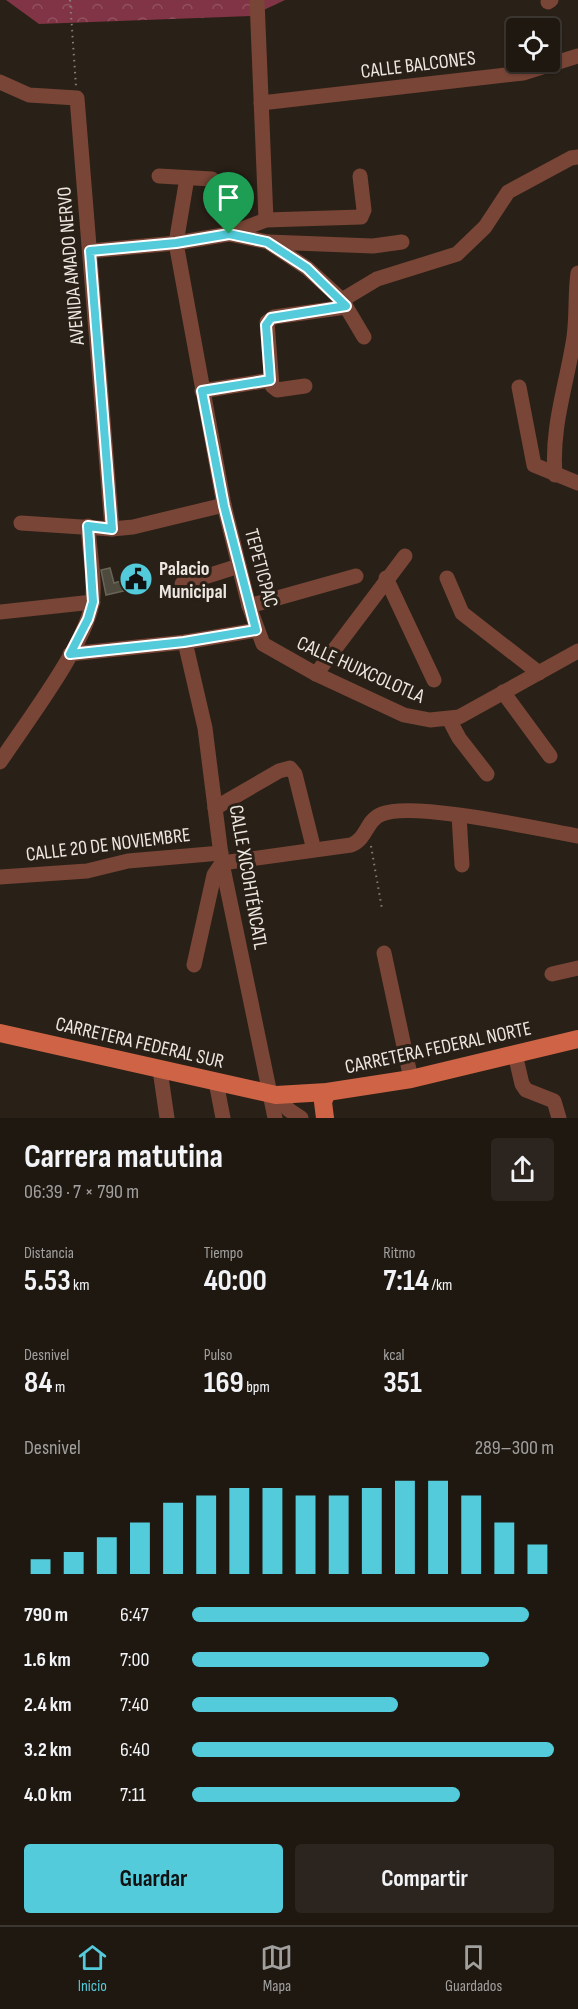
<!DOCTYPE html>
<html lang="es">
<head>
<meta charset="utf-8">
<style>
  :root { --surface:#1f1811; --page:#2c251f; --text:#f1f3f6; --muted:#a1a09f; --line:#3c3731; --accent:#53cbdb }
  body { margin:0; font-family:"Sofia Sans Condensed",sans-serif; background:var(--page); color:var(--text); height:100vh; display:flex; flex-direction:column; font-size:22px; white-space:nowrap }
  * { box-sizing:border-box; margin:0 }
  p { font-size:20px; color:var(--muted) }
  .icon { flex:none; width:33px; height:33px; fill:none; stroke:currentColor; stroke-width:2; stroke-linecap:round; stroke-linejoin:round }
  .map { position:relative; height:1118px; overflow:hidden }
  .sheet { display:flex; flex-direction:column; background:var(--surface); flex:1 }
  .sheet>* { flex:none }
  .buttons { position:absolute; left:506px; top:18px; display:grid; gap:12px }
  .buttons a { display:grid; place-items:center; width:54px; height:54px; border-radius:6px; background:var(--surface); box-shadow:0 2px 4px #0004,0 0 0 2px var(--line); font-size:30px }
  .pin { position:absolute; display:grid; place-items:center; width:51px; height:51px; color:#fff; margin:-62px -26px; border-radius:50% 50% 50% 0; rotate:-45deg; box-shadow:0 0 6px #0007 }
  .pin .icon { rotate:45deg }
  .round { display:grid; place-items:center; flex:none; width:63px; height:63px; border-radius:6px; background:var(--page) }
  .summary { display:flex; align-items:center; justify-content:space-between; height:102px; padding:0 24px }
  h1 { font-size:33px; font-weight:700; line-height:45px }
  .stats { display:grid; grid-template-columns:repeat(3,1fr); gap:9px; height:102px; padding:6px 24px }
  .stats div { display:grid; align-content:center }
  .stats b { font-size:30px; font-weight:700 }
  .stats small { font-size:16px; font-weight:400 }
  .stats p { font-size:16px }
  .chart { height:168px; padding:12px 24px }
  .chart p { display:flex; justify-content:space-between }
  .chart svg { width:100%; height:108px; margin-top:6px; stroke:var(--accent); stroke-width:6 }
  .action { display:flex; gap:12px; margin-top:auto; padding:12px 24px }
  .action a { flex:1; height:69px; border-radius:6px; background:var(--accent); color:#111; font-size:24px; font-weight:700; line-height:69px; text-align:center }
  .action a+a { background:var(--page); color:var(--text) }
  ul { padding:0 24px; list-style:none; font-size:20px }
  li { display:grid; grid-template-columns:96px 72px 1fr; align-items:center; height:45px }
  li i { height:15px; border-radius:8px; background:var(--accent) }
  .menu { display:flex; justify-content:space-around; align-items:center; height:84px; border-top:2px solid var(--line); background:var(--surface); font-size:16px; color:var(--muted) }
  .menu a { display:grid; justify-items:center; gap:3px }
  .menu .current { color:var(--accent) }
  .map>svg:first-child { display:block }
  .forest { fill:url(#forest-crowns) }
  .building { fill:#4e4b3e; stroke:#686457; stroke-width:1.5 }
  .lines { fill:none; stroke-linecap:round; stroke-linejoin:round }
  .path { stroke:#888078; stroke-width:2; stroke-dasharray:1.5 4.5; stroke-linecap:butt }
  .minor { stroke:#784536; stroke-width:15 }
  .major { stroke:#ce6445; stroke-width:18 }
  .route-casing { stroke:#fff; stroke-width:12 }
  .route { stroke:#53cbdb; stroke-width:8 }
  .labels { text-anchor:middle; stroke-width:6; stroke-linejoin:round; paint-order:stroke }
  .street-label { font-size:20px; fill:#ede7e1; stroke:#292017 }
  .poi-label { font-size:20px; font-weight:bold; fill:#ede7e1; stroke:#292017; text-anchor:start }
</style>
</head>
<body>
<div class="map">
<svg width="578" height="1118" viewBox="0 0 578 1118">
  <defs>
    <pattern id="forest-crowns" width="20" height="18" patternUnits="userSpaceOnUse" patternTransform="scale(1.5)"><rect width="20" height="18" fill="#803445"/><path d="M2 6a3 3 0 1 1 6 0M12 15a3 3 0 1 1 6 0" fill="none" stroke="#925160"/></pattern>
  </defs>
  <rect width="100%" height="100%" fill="#292017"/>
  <polygon class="forest" points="6,0 285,0 251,16 39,24"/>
  <polygon class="building" points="110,568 114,583 142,575 145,586 106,595 101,570"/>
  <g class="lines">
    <g class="path">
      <polyline points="70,0 76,86"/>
      <polyline points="371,846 382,909"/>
    </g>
    <g class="minor">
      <polyline points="257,0 266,220"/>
      <polyline points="548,2 551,0"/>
      <polyline points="0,82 29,95 77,98 112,529"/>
      <polyline points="261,103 523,73 578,56"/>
      <polyline points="159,176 212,179"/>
      <polyline points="187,178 176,243 224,505 249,606 263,644 316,674 404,715 430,720 459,717 578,651"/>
      <polyline points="229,234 266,220 361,217 364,210 360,176"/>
      <polyline points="268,242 373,246 402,242"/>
      <polyline points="90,251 176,243 229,234 268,242 307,268 342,300 364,337"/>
      <polyline points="342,300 377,279 457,254 485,227 508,192 571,158 578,157"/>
      <polyline points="305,386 277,390 272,386 267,322 274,317 346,307"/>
      <polyline points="519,387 534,465 578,483"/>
      <polyline points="202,391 270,380"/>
      <path d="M555 475C551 426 567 384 574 337 577 316 575 294 578 273"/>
      <polyline points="21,523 112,529 133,527 224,505"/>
      <polyline points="386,578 434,680"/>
      <polyline points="447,578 462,613 539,673"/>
      <polyline points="182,584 239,566"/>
      <polyline points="249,606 356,576"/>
      <polyline points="0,612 93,602"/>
      <polyline points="185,642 205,728 222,863 275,1118"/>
      <polyline points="70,654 185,642 257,630"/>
      <polyline points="316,674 405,556"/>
      <polyline points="503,692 550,756"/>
      <polyline points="449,719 459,738 487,774"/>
      <path d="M0 762C25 724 84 647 92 604 96 583 89 549 88 526"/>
      <polyline points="215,808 279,771 290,768 295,774 312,842"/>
      <polyline points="459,816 462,865"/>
      <polyline points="0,877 87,871 128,861 221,853"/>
      <polyline points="384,953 411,1079"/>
      <path d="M194 965 214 875 222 863 351 845C367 839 366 820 382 814 413 801 539 829 578 836"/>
      <polyline points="552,974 578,968"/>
      <polyline points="515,1054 522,1084 526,1090 554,1101 559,1118"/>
      <polyline points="160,1070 167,1118"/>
      <polyline points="216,1082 223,1118"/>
      <polyline points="276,1095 289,1110 301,1118"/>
    </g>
    <g class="major">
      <polyline points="0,1033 276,1095 327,1092 411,1079 578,1039"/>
      <polyline points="325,1118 323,1102 327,1092"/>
    </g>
  </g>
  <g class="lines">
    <defs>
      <polygon id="route" points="229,234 267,242 307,268 346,306 271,318 266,325 270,380 202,391 224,506 256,630 184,642 70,654 88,619 93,602 88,526 112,529 90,251 176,243"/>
    </defs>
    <use href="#route" class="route-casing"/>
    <use href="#route" class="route"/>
  </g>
  <defs>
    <symbol id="civic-disc" viewBox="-11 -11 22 22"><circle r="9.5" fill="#53cbdb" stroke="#292017"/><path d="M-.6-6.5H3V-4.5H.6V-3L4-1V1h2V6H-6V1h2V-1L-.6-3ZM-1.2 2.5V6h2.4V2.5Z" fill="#111"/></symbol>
  </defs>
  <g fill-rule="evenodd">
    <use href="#civic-disc" x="117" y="560" width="38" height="38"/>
  </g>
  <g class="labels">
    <g class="street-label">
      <text transform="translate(418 64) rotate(-7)" y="7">CALLE BALCONES</text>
      <text transform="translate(70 266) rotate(-95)" y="7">AVENIDA AMADO NERVO</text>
      <text transform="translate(262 568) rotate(75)" y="7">TEPETICPAC</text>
      <text transform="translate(361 669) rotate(24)" y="7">CALLE HUIXCOLOTLA</text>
      <text transform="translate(108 844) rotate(-7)" y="7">CALLE 20 DE NOVIEMBRE</text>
      <text transform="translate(249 877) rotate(80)" y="7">CALLE XICOHTÉNCATL</text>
      <text transform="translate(140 1042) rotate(13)" y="7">CARRETERA FEDERAL SUR</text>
      <text transform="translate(438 1047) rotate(-12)" y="7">CARRETERA FEDERAL NORTE</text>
    </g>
    <g class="poi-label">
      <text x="159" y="575">Palacio<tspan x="159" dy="23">Municipal</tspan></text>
    </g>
  </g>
</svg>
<div class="buttons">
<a><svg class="icon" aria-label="locate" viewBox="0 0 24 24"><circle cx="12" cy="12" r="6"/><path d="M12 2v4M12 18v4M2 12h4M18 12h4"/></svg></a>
</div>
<div class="pin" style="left:229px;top:234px;background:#1e9e55"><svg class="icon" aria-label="arrive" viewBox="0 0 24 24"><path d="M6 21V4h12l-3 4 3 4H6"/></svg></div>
</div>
<section class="sheet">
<div class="summary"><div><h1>Carrera matutina</h1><p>06:39 · 7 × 790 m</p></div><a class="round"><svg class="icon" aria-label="share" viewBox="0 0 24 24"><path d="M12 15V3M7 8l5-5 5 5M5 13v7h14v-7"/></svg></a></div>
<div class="stats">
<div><p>Distancia</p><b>5.53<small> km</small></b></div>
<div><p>Tiempo</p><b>40:00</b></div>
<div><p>Ritmo</p><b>7:14<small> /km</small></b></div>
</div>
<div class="stats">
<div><p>Desnivel</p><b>84<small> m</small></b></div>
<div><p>Pulso</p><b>169<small> bpm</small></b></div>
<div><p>kcal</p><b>351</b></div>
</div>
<div class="chart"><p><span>Desnivel</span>289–300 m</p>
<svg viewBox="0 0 160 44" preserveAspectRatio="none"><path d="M5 44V38M15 44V35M25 44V29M35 44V23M45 44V15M55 44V12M65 44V9M75 44V9M85 44V12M95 44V12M105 44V9M115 44V6M125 44V6M135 44V12M145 44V23M155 44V32"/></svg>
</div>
<ul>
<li><b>790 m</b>6:47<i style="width:93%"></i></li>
<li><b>1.6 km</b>7:00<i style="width:82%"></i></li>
<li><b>2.4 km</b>7:40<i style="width:57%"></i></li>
<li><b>3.2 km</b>6:40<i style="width:100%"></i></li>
<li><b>4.0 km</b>7:11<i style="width:74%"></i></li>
</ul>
<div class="action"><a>Guardar</a><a>Compartir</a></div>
</section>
<nav class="menu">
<a class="current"><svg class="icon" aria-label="home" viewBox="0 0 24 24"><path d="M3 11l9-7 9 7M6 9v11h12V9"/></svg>Inicio</a>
<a><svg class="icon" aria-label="map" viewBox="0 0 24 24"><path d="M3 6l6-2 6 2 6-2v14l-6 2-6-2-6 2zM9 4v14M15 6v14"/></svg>Mapa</a>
<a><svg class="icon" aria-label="saved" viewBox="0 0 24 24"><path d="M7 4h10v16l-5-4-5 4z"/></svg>Guardados</a>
</nav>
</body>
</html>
